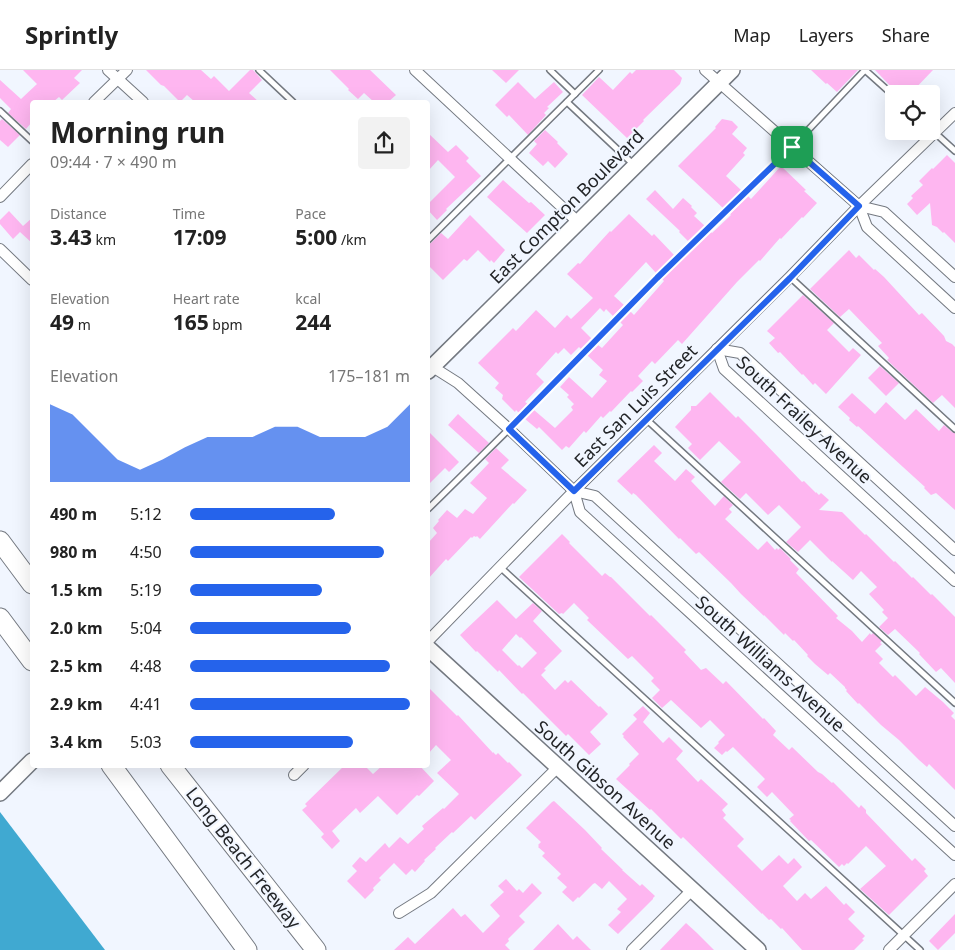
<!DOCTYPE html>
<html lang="en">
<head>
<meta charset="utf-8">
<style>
  :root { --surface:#fff; --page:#f2f2f2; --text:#222; --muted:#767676; --line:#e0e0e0; --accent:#2563eb }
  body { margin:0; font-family:"Noto Sans",sans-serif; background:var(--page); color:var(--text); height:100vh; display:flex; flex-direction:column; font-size:19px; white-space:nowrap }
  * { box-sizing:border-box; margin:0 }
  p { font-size:16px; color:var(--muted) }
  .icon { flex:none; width:28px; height:28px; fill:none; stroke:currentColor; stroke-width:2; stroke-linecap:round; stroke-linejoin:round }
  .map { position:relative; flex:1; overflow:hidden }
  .panel { position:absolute; left:30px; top:30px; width:400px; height:668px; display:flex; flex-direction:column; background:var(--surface); border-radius:5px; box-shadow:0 5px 20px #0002 }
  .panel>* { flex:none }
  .controls { position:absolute; left:885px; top:15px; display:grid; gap:10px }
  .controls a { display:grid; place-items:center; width:55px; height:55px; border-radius:5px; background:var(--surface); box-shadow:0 5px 20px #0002; font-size:25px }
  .pin { position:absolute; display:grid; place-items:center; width:42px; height:42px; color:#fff; margin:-21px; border-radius:10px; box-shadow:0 2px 8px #0006 }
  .round { display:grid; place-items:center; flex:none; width:52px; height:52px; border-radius:5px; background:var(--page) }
  .head { display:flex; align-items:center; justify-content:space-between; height:85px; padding:0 20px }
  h1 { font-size:28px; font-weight:700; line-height:38px }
  .figures { display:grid; grid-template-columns:repeat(3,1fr); gap:8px; height:85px; padding:5px 20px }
  .figures div { display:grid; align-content:center }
  .figures b { font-size:21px; font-weight:700 }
  .figures small { font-size:14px; font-weight:400 }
  .figures p { font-size:14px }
  .chart { height:140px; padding:10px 20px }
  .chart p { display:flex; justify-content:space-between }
  .chart svg { width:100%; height:90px; margin-top:5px; fill:var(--accent); opacity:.7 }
  ul { padding:0 20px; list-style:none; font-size:16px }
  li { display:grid; grid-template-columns:80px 60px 1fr; align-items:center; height:38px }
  li i { height:12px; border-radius:6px; background:var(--accent) }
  header { display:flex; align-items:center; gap:30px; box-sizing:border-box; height:70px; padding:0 25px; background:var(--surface); border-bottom:1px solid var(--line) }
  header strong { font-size:24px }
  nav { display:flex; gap:28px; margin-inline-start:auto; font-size:18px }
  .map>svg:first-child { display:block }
  .water { fill:#40a9d1 }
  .building { fill:#feb6f0; fill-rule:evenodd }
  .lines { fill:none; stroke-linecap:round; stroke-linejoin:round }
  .lane-casing { stroke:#747981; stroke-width:8 }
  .street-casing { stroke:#747981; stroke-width:12 }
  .secondary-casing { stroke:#747981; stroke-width:18 }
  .highway-casing { stroke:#747981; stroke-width:21 }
  .lane { stroke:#fff; stroke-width:5 }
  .street { stroke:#fff; stroke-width:10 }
  .secondary { stroke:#fff; stroke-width:15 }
  .highway { stroke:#fff; stroke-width:19 }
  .route-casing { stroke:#fff; stroke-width:10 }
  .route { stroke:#2563eb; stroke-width:6 }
  .labels { text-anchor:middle; stroke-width:4; stroke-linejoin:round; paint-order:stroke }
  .street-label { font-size:18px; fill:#222427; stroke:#f1f6ff }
</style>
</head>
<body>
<header>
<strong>Sprintly</strong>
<nav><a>Map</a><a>Layers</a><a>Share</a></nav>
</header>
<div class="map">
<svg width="955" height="880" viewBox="0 0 955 880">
  <rect width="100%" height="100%" fill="#f1f6ff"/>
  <polygon class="water" points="0,742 105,880 0,880"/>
  <g class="building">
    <polygon points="23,0 82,0 74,8 80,13 62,30 59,27 53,32 32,32 32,52 26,59 8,43 11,39 0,28 0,10 21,29 37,14"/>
    <polygon points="146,0 201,0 211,9 214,6 229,21 250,0 253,0 262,10 249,23 259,32 195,32 187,25 180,32 164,16 161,15"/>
    <polygon points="330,0 370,0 396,25 388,32 374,32 364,23 358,29 348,20 349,19"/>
    <polygon points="492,0 519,0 506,13"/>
    <polygon points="636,0 674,0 682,8 680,14 643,50 644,51 627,68 582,25 599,7 613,20 630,2 632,4"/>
    <polygon points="811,0 858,0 837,22 827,13 826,14"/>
    <polygon points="875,0 933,0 910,24 898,24"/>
    <polygon points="518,12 535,29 554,12 563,22 547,37 549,38 544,43 546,45 528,65 509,45 507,47 495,35"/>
    <polygon points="2,49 20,65 8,77 0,70 0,51"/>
    <polygon points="722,49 732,51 738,57 732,64 747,78 743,83 745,85 726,106 741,120 723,138 678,96 716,58 715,57"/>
    <polygon points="545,60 558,72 557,73 568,84 555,98 548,91 543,96 529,83 537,74 534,71"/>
    <polygon points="428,63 448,82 456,75 469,88 466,91 481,106 446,139 447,140 437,150 428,140 428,134 455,107 438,90 428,101"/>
    <polygon points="947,85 955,93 955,173 944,162 943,163 937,157 932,155 930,133 917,145 907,134 913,128 911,126 923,115 919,111 932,98 933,99"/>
    <polygon points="781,96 806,120 804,121 817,133 803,148 802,147 781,169 780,168 760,191 759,190 737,212 682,274 678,270 655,294 652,291 638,306 643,311 632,322 631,321 611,342 610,341 603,348 601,346 586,363 584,361 569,378 566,376 562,380 539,357 537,359 525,349 534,340 555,358 573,340 571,337 574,334 567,327 569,325 560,317 569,307 592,328 607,311 599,305 603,300 587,285 598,275 602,278 623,255 620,252 630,241 634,245 664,211 662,209 711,162 712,163 731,145 730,144 748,126 751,129"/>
    <polygon points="503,110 529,133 531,132 545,145 527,163 487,127"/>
    <polygon points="655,120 673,139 683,128 692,136 691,137 697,143 694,146 705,156 688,171 679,162 680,161 646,129"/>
    <polygon points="9,141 23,156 32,148 32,173 20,162 13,169 0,154 0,150"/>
    <polygon points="629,144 652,166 654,164 674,185 656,203 646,192 614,226 624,235 613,246 606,239 604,242 600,238 581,258 592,269 581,279 579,277 571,285 564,278 558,284 556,282 536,304 544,312 525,332 528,334 519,343 516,340 515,342 502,329 503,325 495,318 499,313 478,293 513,258 516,261 536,240 555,258 567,245 571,249 593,228 567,204 578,193 580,194 610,161 611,162"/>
    <polygon points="470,145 505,180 494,193 491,190 490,192 478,180 467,191 464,189 443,210 428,195 428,174 431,173 441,163 448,169"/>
    <polygon points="849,180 856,188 859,185 874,200 875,199 884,207 919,245 922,243 944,266 946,271 952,274 955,277 955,338 942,325 933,333 887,290 889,288 878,276 882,273 849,239 840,247 810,219"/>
    <polygon points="803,225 834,253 827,260 849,282 853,278 861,285 826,324 815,313 813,315 803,304 802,305 780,282 778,283 769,273 775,268 767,261"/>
    <polygon points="880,296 899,313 886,326 868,308"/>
    <polygon points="710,322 736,348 738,346 757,365 802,412 804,411 816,423 816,422 819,425 821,423 829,430 819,440 842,442 865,465 866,464 894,492 895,491 912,508 913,507 931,525 932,524 955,547 955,613 941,598 936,602 919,584 920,583 895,559 888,565 879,557 888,548 882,542 884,540 869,524 877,517 861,501 853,510 832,491 832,492 810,470 798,482 786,472 801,457 779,435 768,445 746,423 740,429 721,412 741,392 719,371 700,390 688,378 692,374 675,357 691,340 691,336 696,336"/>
    <polygon points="852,323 875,344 886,332 905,350 916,339 939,361 944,355 952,362 955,363 955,440 936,423 931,425 924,418 925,417 881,377 858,356 857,357 849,350 850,348 838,337"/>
    <polygon points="458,344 489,373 479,383 448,355"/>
    <polygon points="428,361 459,392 449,402 445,398 428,415"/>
    <polygon points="654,375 662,383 654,391 675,411 686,399 695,407 691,411 715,436 724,426 733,435 729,439 732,442 725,449 758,480 767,471 775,480 777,478 778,480 780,478 791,489 790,490 799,499 796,503 838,546 836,548 852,561 862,572 870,563 871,565 873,563 882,571 880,573 882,574 875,581 883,589 879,593 893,607 895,605 916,626 925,617 943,632 954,643 951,646 955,650 955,720 929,694 927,697 919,690 899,670 881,655 859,633 858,634 846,621 847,620 845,618 845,617 830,603 828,605 815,594 807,586 808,585 794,570 793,571 785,563 784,565 764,545 764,546 741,524 731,513 699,482 696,484 680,468 679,469 636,425 633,423 632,425 617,411"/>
    <polygon points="496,378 509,390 501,398 527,420 514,434 513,433 480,469 477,466 476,467 474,466 472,468 471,467 448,491 446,489 428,509 428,473 437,463 433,458 439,451 438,450 447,440 457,448 465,439 473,444 487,428 470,413 489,393 485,389"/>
    <polygon points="562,464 570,472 569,473 602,506 605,503 610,507 611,507 650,546 651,545 686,580 684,582 701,600 706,598 723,614 726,611 763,649 764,648 776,661 773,665 789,680 792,677 818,702 822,704 832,713 833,712 859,738 861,735 866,740 866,743 912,791 915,788 926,799 924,801 928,806 889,845 860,819 886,796 866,776 848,794 847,793 844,796 842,794 839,797 811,770 809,771 790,751 791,750 789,749 794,745 772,722 767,727 757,717 765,709 733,677 727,682 726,681 722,685 714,678 719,673 718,672 725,665 710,650 701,658 671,630 662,638 652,628 660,620 651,611 654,608 632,586 628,589 587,550 589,548 574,533 563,544 562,543 559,544 519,507"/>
    <path d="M497 530 516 549 533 533 542 541 533 551 562 581 544 599 546 600 541 605 555 620 565 610 568 613 571 610 599 637 600 636 608 644 590 662 601 674 589 685 568 664 566 666 523 623 522 624 499 600 498 602 477 581 476 582 460 565ZM516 564 520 568 521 567 537 583 522 598 519 595 518 596 502 580Z"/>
    <polygon points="428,617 457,646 458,645 493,683 493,682 496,685 498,683 508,693 509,692 522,705 475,750 471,746 453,763 452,762 435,778 436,779 424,790 425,791 415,802 412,799 406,805 394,793 379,808 381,810 373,818 374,820 365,829 347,811 357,801 352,796 360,787 366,792 385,773 389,778 400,767 408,774 424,759 422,756 443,738 444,739 459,724 437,703 451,690 436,675 428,684"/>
    <polygon points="643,636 650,643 643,652 663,673 669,667 683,681 676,689 698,712 701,709 728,734 722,740 726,745 723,748 744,769 737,776 762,801 779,785 788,794 794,788 802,797 783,816 797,831 805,823 811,829 826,816 844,835 846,833 855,842 848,849 865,866 862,869 864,870 854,880 802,880 782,858 781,859 771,849 769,850 762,843 762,844 683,767 681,769 651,739 650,740 616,709 630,695 629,694 639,684 623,667 624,666 622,664 637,649 633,645"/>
    <polygon points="345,695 364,695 373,704 383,695 419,695 434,711 419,726 417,725 397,745 378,726 360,743 356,738 332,761 340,771 332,779 321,767 324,764 302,740 307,736 305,734"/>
    <polygon points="554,731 585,760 602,778 601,779 623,800 622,800 640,816 642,814 655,826 653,828 653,829 618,864 608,855 621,842 617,839 627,829 609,811 602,819 595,813 593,814 579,828 578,827 573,832 562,822 567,817 557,808 561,804 542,786 545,783 538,777 539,776 538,775 541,772 526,758 552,732"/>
    <polygon points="506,809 517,821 519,819 523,823 532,813 542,823 519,846 525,852 508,869 509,871 505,875 510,880 394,880 408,867 415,874 453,838 461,847 465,844 483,863 500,846 490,835 504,822 498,816"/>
    <polygon points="955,844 955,863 938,880 929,871"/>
    <polygon points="686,853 697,863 714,880 660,880"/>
    <polygon points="558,854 573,870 577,866 591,880 533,880"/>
  </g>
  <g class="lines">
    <defs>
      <g id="lane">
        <polyline points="259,0 293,32"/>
        <polyline points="550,0 575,24"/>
        <polyline points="865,0 894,26"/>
        <polyline points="567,32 633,94"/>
        <polyline points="0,41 32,71"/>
        <polyline points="933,61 955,81"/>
        <polyline points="428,170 599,0"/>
        <polyline points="790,207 955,359"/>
        <polyline points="646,349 955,633"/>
        <polyline points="428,439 509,359 657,208 792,77 865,0"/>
        <polyline points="500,497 920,880"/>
      </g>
      <g id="street">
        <polyline points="108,0 143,32"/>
        <polyline points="415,0 578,152"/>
        <polyline points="705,0 859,136 884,142 955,207"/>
        <polyline points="94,32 127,0"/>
        <polyline points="0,127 32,94"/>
        <polyline points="859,136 867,157 955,238"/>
        <polyline points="0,179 32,210"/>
        <polyline points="717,279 724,299 955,511"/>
        <polyline points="717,279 740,283 955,480"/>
        <polyline points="428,294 458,313 509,359 574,421 595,426 955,756"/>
        <polyline points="574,421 580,442 955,785"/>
        <polyline points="428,571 574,421 790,207 859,136 955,43"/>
        <polyline points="294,705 304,695"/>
        <polyline points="399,843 431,823 558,697"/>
        <polyline points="632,880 692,820"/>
        <polyline points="889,880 955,814"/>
      </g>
      <g id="secondary">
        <polyline points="428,301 732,0"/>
        <polyline points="428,578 758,880"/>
        <polyline points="0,723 32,691"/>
      </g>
      <g id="highway">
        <polyline points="0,471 32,514"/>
        <polyline points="0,548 32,591"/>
        <polyline points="111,695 247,880"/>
        <polyline points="170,695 316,880"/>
      </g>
    </defs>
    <use href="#lane" class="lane-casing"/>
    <use href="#street" class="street-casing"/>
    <use href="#secondary" class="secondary-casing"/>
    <use href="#highway" class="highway-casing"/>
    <use href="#lane" class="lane"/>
    <use href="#street" class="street"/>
    <use href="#secondary" class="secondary"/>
    <use href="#highway" class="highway"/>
  </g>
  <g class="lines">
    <defs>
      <polygon id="route" points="792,77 859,136 790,208 574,421 509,359 657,208"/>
    </defs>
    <use href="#route" class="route-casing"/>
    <use href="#route" class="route"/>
  </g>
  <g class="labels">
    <g class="street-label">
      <text transform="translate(567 137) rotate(-45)" y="6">East Compton Boulevard</text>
      <text transform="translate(636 336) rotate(-45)" y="6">East San Luis Street</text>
      <text transform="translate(804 350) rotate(43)" y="6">South Frailey Avenue</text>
      <text transform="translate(770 594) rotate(42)" y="6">South Williams Avenue</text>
      <text transform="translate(605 715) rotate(42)" y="6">South Gibson Avenue</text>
      <text transform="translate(243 788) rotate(52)" y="6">Long Beach Freeway</text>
    </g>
  </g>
</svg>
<div class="controls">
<a><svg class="icon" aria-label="locate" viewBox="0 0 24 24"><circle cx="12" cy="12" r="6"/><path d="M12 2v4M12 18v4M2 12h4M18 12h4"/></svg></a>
</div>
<div class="pin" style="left:792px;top:77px;background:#1e9e55"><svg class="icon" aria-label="arrive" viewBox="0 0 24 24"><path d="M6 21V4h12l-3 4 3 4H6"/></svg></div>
<section class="panel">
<div class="head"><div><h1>Morning run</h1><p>09:44 · 7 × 490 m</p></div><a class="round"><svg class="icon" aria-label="share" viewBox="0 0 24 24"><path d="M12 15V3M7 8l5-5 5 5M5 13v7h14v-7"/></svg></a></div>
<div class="figures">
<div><p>Distance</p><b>3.43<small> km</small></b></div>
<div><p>Time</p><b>17:09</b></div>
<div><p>Pace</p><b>5:00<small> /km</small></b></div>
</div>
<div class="figures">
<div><p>Elevation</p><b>49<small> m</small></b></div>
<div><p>Heart rate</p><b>165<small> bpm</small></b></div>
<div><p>kcal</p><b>244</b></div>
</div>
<div class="chart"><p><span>Elevation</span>175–181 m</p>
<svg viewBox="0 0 160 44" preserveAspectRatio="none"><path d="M0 44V6L10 11L20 22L30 33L40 38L50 33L60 27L70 22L80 22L90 22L100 17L110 17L120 22L130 22L140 22L150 17L160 6V44z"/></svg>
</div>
<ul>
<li><b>490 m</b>5:12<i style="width:66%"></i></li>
<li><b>980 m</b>4:50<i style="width:88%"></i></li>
<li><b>1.5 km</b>5:19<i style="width:60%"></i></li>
<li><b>2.0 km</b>5:04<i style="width:73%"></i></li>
<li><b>2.5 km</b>4:48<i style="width:91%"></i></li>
<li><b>2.9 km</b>4:41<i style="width:100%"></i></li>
<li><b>3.4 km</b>5:03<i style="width:74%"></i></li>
</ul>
</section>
</div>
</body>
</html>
